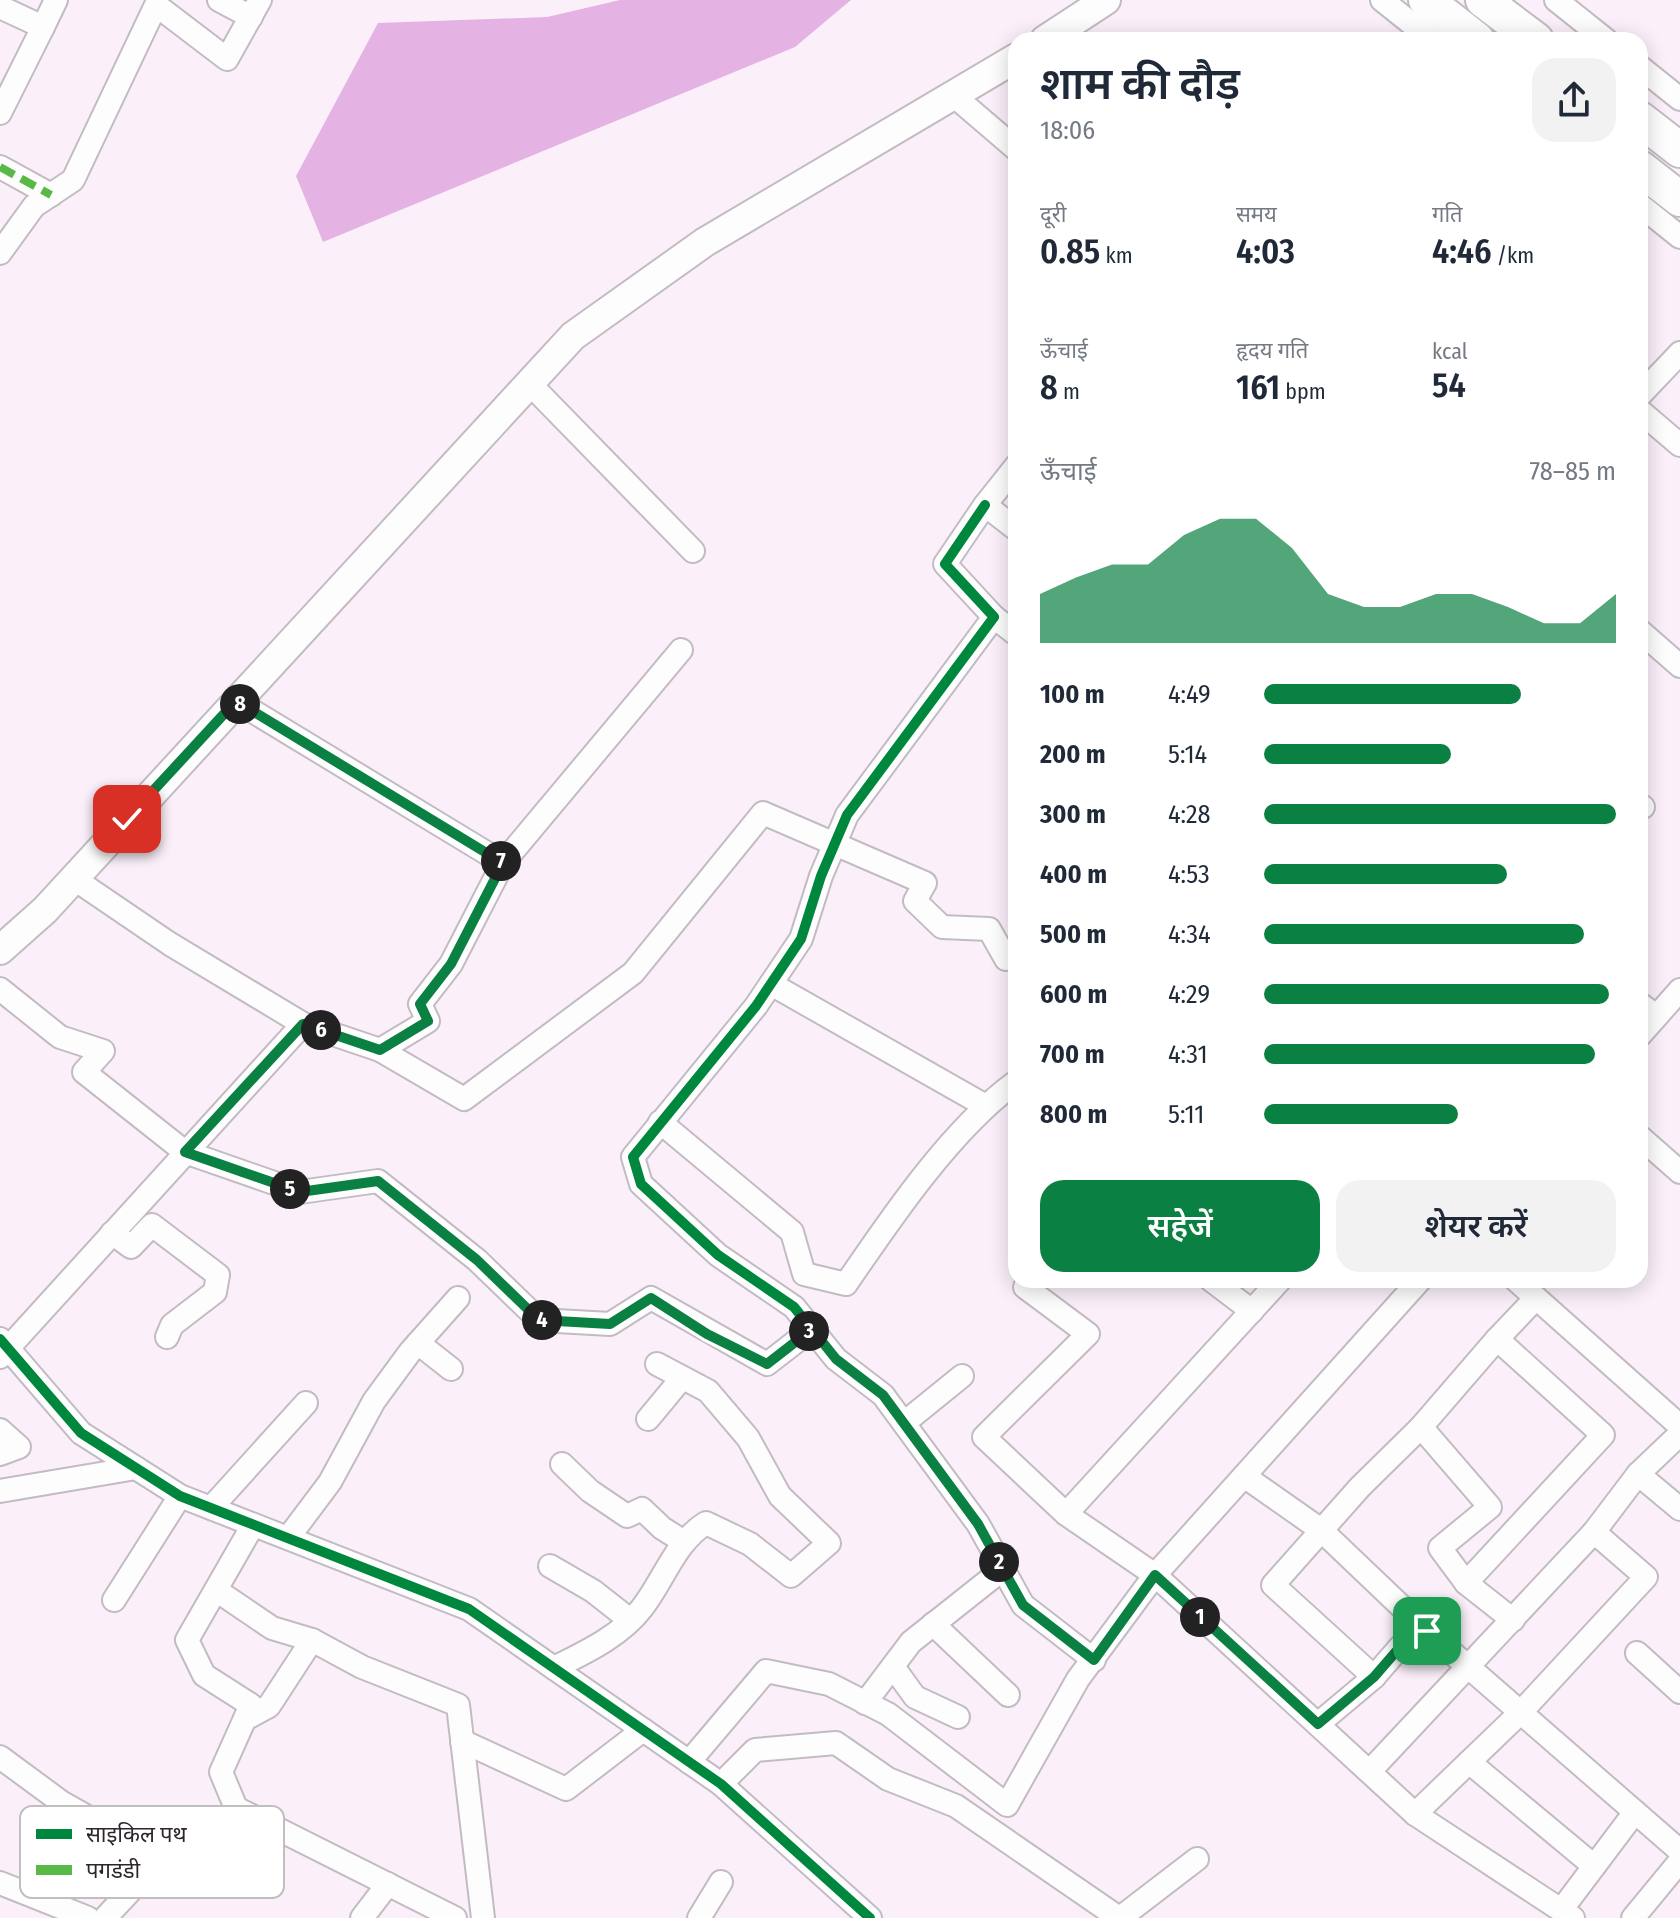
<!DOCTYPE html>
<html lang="hi">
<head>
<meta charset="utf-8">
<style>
  :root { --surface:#fff; --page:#f2f2f3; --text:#1f2937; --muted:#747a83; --accent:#0b8043 }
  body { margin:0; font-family:"Fira Sans Condensed","Noto Sans Devanagari",sans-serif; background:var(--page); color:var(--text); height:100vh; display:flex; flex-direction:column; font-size:30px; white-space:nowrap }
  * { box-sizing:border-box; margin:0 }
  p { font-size:26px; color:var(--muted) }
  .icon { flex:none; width:44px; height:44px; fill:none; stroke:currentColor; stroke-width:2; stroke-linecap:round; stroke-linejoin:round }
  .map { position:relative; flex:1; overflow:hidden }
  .drawer { position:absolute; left:1008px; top:32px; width:640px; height:1256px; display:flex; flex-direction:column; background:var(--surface); border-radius:24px; box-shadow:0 4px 20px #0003 }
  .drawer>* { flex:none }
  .pin { position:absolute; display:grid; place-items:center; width:68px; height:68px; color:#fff; margin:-34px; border-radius:16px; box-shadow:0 4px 12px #0006 }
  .km { position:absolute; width:40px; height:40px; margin:-20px; border-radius:50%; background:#222; color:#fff; font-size:22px; line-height:40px; text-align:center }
  .round { display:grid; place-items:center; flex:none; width:84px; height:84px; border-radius:24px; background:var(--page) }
  .summary { display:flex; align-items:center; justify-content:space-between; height:136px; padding:0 32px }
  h1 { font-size:44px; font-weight:600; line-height:60px }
  .stats { display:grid; grid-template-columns:repeat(3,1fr); gap:12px; height:136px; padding:8px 32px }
  .stats div { display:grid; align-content:center }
  .stats b { font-size:34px; font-weight:600 }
  .stats small { font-size:22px; font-weight:400 }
  .stats p { font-size:22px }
  .chart { height:224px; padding:16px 32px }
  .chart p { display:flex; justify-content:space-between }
  .chart svg { width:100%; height:144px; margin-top:8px; fill:var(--accent); opacity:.7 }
  .cta { display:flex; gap:16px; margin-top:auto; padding:16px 32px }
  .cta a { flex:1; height:92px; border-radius:24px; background:var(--accent); color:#fff; font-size:32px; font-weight:600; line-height:92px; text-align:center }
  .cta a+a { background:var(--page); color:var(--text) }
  ul { padding:0 32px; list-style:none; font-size:26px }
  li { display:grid; grid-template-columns:128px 96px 1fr; align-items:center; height:60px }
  li i { height:20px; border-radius:10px; background:var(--accent) }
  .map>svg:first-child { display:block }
  .water { fill:#e5b2e4 }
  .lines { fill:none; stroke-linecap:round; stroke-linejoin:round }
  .minor-casing { stroke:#c3bbc2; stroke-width:26 }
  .major-casing { stroke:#c3bbc2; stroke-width:32 }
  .highway-casing { stroke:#c3bbc2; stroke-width:38 }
  .minor { stroke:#fefdfe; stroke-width:22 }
  .major { stroke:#fefdfe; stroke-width:28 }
  .highway { stroke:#fefdfe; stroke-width:34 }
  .quiet { stroke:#58b947; stroke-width:8; stroke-dasharray:16 8; stroke-linecap:butt }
  .cycleway-casing { stroke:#fff; stroke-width:15 }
  .cycleway { stroke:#00873e; stroke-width:10 }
  .route-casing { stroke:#fff; stroke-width:16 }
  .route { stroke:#0b8043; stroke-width:10 }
  .key { fill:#fff; stroke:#c0bebf; stroke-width:2 }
  .key-label { font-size:22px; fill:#2c252b }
</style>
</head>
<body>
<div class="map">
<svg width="1680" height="1918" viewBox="0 0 1680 1918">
  <rect width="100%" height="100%" fill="#fbf0fa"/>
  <polygon class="water" points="620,0 851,0 795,47 323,242 296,176 378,23 547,17"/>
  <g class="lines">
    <defs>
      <g id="minor">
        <polyline points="219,0 251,17"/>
        <polyline points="1382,0 1432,40"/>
        <polyline points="1556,0 1606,40"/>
        <polyline points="0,7 43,27 0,113"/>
        <polyline points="43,27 56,0"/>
        <polyline points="1640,67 1680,99"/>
        <polyline points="953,95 1016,149"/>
        <polyline points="0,167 51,195"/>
        <polyline points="1640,205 1680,237"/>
        <polyline points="0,253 34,206 73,180 156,5 227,59 260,0"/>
        <polyline points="529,383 693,551"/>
        <polyline points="1640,395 1680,353"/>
        <polyline points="1640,411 1680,445"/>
        <polyline points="1016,466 985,505 1016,529"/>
        <polyline points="985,505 945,564 994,617 847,815 821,876 801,939 756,1006 633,1157 641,1184 718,1255 794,1307 836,1359 883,1395 978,1524 1023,1605 1094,1660"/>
        <polyline points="994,617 1016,634"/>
        <polyline points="1640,631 1680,666"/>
        <polyline points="236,701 503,863"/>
        <polyline points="1640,805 1643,807"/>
        <polyline points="73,878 170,944 303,1024 380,1050 464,1099 633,973 763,813 925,883 915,901 942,927 989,929 1006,959 1016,948"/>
        <polyline points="771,984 984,1105"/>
        <polyline points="0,989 60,1037 103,1051 84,1072 185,1152 300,1192 378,1181 477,1260 539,1320 610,1324 651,1298 767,1364 812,1329"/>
        <polyline points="1640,1004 1656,1016"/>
        <polyline points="1640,1035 1680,990"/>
        <polyline points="380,1050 428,1021 420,1004 451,964 503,863 681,650"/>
        <path d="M660 1122 792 1232 804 1274 846 1284C891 1218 952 1128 1016 1082"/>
        <polyline points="1640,1137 1680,1172"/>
        <polyline points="112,1233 131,1247 152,1225 218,1275 215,1292 172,1325 167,1337"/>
        <polyline points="1031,1280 1025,1287 1088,1334 984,1437 1066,1514 1155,1575 1415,1814 1573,1918"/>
        <polyline points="1211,1280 1252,1311"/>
        <polyline points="1516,1280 1680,1426"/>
        <polyline points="0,1339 81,1433 180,1496 469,1609 721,1784 870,1918"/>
        <polyline points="418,1343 451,1369"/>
        <polyline points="0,1357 303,1024"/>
        <polyline points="648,1419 682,1378"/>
        <polyline points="904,1423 962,1376"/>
        <polyline points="1421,1427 1497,1339"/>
        <polyline points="0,1430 19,1447 0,1454"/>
        <polyline points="562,1464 590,1491 627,1516 642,1509 662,1528 684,1542"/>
        <polyline points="1638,1474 1680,1434"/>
        <polyline points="1244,1476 1321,1530 1427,1631 1400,1647 1374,1677"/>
        <polyline points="0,1491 136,1468"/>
        <polyline points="211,1508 306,1403"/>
        <polyline points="1066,1514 1280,1280"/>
        <polyline points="253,1525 187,1640 204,1675 251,1705 221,1772 236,1808 455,1918"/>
        <polyline points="1594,1532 1638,1474 1680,1509"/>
        <polyline points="288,1538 330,1482 374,1401 410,1352 458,1298"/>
        <polyline points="550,1566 593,1591 630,1620"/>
        <polyline points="1466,1583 1603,1435 1497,1339 1536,1298"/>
        <polyline points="216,1590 272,1628 312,1640 269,1706 245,1719"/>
        <polyline points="114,1600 180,1496"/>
        <polyline points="933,1624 1008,1695"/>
        <polyline points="1427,1631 1680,1851"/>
        <polyline points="312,1640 362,1667 458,1705 483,1918"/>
        <polyline points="1637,1653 1680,1692"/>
        <path d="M554 1668C584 1653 621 1636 642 1608 664 1580 675 1542 706 1523L750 1544 791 1576 829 1543 780 1496 748 1438 708 1391 657 1364"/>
        <polyline points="894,1668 915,1697 958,1717"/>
        <polyline points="865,1703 911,1642 1003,1569"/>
        <polyline points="1318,1724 1374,1677 1273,1585 1360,1487 1421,1427 1490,1507 1440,1548 1466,1583 1513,1620"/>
        <polyline points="462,1741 566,1789 643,1730"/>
        <polyline points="0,1757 61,1802 194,1877 236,1808"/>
        <polyline points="689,1762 766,1671 829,1684 888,1714 1007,1805 1078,1679 1155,1575 1420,1280"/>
        <polyline points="1469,1762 1594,1866"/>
        <polyline points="1370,1771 1594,1532 1646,1577 1521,1712 1415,1814"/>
        <polyline points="721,1784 755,1750 836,1743 888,1779 956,1806 1119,1918"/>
        <polyline points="0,1883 88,1918"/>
        <polyline points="1562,1909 1635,1812"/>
        <polyline points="105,1918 162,1857"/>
        <polyline points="362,1918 388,1884"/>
        <polyline points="699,1918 721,1882"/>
        <polyline points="1120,1918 1197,1859"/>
        <polyline points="1633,1918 1680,1861"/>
      </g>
      <g id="major">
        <polyline points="1045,40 1106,0"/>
        <polyline points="0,950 45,910 573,336 705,242 1016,58"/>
      </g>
      <g id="highway">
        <polyline points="1426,0 1477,40"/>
        <polyline points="1483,0 1536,40"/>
        <polyline points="1640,119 1680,150"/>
        <polyline points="1640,168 1680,199"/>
      </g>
    </defs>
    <use href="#minor" class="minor-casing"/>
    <use href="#major" class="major-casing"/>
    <use href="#highway" class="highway-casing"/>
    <use href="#minor" class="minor"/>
    <use href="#major" class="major"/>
    <use href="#highway" class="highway"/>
    <polyline class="quiet" points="0,167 51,195"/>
    <defs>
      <g id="cycleway">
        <polyline points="985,505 945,564 994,617 847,815 821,876 801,939 756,1006 633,1157 641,1184 718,1255 794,1307 836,1359 883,1395 978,1524 1023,1605 1094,1660"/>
        <polyline points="0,1339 81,1433 180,1496 469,1609 721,1784 870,1918"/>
      </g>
    </defs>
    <use href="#cycleway" class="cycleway-casing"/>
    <use href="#cycleway" class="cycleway"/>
  </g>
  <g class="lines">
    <defs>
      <polyline id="route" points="127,819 236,701 503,863 451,964 420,1004 428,1021 380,1050 303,1024 185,1152 300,1192 378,1181 477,1260 539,1320 610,1324 651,1298 707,1334 767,1364 812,1329 836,1359 883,1395 978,1524 1023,1605 1094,1660 1155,1575 1318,1724 1374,1677 1400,1647 1427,1631"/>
    </defs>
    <use href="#route" class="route-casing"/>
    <use href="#route" class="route"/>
  </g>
  <rect x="20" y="1806" width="264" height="92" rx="12" class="key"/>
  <rect x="36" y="1829" width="36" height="10" fill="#00873e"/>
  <rect x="36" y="1865" width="36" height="10" fill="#58b947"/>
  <g class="key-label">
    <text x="86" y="1842">साइकिल पथ</text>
    <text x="86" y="1878">पगडंडी</text>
  </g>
</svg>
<div class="pin" style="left:1427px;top:1631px;background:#1e9e55"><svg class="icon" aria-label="arrive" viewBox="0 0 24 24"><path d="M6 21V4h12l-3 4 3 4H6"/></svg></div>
<div class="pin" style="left:127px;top:819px;background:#d93025"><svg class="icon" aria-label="check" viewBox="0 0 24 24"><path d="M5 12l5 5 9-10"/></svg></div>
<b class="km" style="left:1200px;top:1617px">1</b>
<b class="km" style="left:999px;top:1562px">2</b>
<b class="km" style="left:809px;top:1331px">3</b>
<b class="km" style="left:542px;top:1320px">4</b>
<b class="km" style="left:290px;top:1189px">5</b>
<b class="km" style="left:321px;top:1030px">6</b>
<b class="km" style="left:501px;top:861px">7</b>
<b class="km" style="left:240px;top:704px">8</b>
<section class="drawer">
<div class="summary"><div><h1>शाम की दौड़</h1><p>18:06</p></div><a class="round"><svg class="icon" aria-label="share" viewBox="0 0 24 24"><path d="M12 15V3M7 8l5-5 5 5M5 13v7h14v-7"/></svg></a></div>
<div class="stats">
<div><p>दूरी</p><b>0.85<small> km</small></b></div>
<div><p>समय</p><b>4:03</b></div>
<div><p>गति</p><b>4:46<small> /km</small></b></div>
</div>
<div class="stats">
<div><p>ऊँचाई</p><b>8<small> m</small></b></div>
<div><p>हृदय गति</p><b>161<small> bpm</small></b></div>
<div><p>kcal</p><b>54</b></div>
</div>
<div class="chart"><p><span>ऊँचाई</span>78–85 m</p>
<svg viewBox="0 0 160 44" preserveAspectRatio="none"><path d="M0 44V29L10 24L20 20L30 20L40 11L50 6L60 6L70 15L80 29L90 33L100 33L110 29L120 29L130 33L140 38L150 38L160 29V44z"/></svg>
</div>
<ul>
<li><b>100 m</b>4:49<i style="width:73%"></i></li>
<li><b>200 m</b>5:14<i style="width:53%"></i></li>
<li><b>300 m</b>4:28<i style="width:100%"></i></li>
<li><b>400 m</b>4:53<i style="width:69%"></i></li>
<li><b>500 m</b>4:34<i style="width:91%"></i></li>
<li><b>600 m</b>4:29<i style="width:98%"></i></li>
<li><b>700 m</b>4:31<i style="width:94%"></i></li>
<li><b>800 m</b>5:11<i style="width:55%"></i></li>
</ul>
<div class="cta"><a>सहेजें</a><a>शेयर करें</a></div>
</section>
</div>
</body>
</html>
